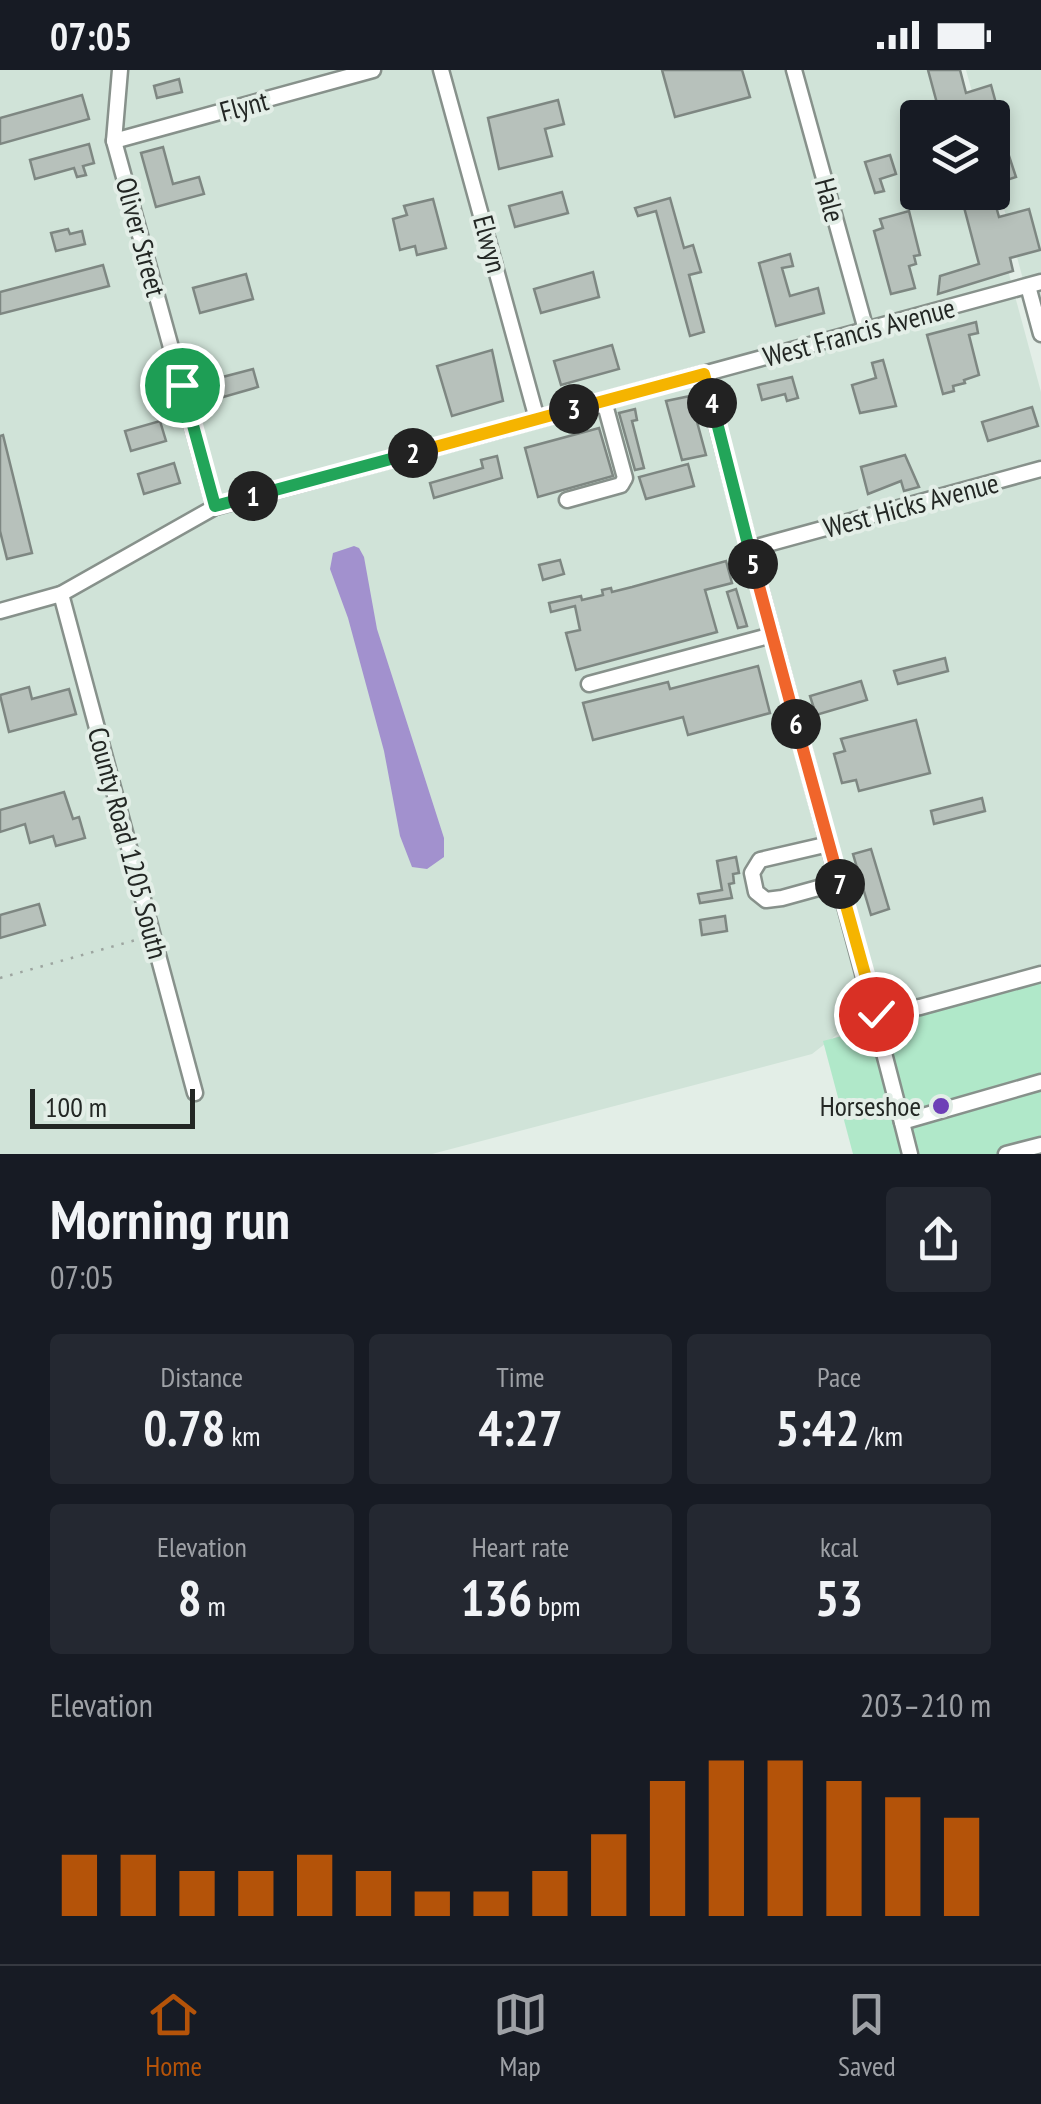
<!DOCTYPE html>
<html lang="en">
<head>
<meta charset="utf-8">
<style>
  :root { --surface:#171b24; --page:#242831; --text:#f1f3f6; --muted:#9ea1a6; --line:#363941; --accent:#b45309 }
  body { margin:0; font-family:"PT Sans Narrow",sans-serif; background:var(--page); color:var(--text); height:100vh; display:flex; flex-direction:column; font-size:38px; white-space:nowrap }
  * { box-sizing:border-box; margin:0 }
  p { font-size:32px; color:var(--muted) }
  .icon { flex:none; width:55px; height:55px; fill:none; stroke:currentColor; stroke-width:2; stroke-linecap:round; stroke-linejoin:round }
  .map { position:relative; height:1084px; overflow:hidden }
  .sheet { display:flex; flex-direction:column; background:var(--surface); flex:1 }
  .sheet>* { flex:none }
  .controls { position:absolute; left:900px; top:30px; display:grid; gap:20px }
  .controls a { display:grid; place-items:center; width:110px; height:110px; border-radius:10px; background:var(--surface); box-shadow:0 5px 15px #0003; font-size:50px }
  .scale { position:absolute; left:30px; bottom:25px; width:165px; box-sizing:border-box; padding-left:10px; border:5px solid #232724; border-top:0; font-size:28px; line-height:35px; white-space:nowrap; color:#232724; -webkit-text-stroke:8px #e3eee7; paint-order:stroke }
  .pin { position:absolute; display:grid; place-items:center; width:85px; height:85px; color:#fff; margin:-42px; border:5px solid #fff; border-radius:50%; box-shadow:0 2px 10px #0007 }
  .km { position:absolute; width:50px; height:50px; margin:-25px; border-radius:50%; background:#222; color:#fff; font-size:28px; line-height:50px; text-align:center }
  .round { display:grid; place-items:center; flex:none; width:105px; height:105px; border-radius:10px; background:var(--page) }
  .headline { display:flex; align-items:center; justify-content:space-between; height:170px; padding:0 50px }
  h1 { font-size:55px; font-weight:700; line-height:75px }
  .stats { display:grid; grid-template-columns:repeat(3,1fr); gap:15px; height:170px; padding:10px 50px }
  .stats div { display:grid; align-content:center; border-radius:10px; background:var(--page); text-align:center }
  .stats b { font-size:50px; font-weight:700 }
  .stats small { font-size:28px; font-weight:400 }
  .stats p { font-size:28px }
  .chart { height:280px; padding:20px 50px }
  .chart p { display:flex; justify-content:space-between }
  .chart svg { width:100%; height:180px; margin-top:10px; stroke:var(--accent); stroke-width:6 }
  .status { display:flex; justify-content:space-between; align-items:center; height:70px; padding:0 50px; background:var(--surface); direction:ltr }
  .status svg { height:28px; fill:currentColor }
  .dock { display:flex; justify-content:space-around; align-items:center; height:140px; border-top:2px solid var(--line); background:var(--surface); font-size:28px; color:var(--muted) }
  .dock a { display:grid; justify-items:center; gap:5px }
  .dock .on { color:var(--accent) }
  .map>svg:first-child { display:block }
  .built { fill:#d0e3d8 }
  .green { fill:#b0e8c9 }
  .water { fill:#a291ce }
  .building { fill:#b7c1bb; stroke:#7e8782; stroke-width:2.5 }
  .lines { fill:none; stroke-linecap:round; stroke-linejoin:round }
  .minor-casing { stroke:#87918b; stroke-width:19 }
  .path { stroke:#9da5a0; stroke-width:2.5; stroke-dasharray:2.5 8; stroke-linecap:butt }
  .minor { stroke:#fff; stroke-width:14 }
  .split-1-casing { stroke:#fff; stroke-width:20 }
  .split-2-casing { stroke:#fff; stroke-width:20 }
  .split-3-casing { stroke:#fff; stroke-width:20 }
  .split-4-casing { stroke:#fff; stroke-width:20 }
  .split-5-casing { stroke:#fff; stroke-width:20 }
  .split-6-casing { stroke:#fff; stroke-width:20 }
  .split-7-casing { stroke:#fff; stroke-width:20 }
  .split-8-casing { stroke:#fff; stroke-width:20 }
  .split-1 { stroke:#22a559; stroke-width:12 }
  .split-2 { stroke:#22a559; stroke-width:12 }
  .split-3 { stroke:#f5b400; stroke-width:12 }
  .split-4 { stroke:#f5b400; stroke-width:12 }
  .split-5 { stroke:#22a559; stroke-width:12 }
  .split-6 { stroke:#f0652b; stroke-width:12 }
  .split-7 { stroke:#f0652b; stroke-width:12 }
  .split-8 { stroke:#f5b400; stroke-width:12 }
  .poi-dot { fill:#6e3fb7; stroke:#e3eee7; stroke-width:4 }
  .labels { text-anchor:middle; stroke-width:8; stroke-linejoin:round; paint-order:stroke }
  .street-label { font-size:28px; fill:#232724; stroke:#e3eee7 }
  .poi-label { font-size:28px; fill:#232724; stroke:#e3eee7; text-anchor:end }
</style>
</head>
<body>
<div class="status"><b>07:05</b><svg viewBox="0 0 49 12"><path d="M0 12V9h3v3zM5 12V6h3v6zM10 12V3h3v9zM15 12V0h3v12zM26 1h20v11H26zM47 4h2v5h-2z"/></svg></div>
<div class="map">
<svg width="1041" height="1084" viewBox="0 0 1041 1084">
  <rect width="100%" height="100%" fill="#e3eee7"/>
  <g class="built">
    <polygon points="0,0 953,0 966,47 918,48 918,122 987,123 1041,322 1041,901 863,951 839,963 812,984 432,1084 0,1084"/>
    <polygon points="966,0 1041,0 1041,276 993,98 992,48 979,47"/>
  </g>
  <polygon class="green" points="1041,913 1041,1084 853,1084 823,971"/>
  <polygon class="water" points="354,476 359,478 364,487 377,559 444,768 444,787 427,799 412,797 400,766 384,681 348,548 330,499 333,483"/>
  <g class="building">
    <polygon points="662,0 742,0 750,27 675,47"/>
    <polygon points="928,0 960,0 966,23 991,15 1000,48 941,48"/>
    <polygon points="179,9 182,22 157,28 154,16"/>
    <polygon points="82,25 89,49 0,74 0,48"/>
    <polygon points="558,30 564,54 545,59 552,86 499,99 488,48"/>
    <polygon points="89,74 94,93 83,96 86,105 77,107 74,98 35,109 30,90"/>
    <polygon points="1005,74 1016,107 1001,112 992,78"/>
    <polygon points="163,77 173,114 199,107 204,124 156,137 141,83"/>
    <polygon points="890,85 896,104 880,109 884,121 875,123 865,92"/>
    <polygon points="562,122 568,143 515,157 509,136"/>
    <polygon points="960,122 992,122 999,147 1029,139 1040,180 1010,188 1013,201 938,224 940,206 979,194"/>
    <polygon points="670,128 684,178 693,175 701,202 689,205 704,262 690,266 656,141 638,146 635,138"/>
    <polygon points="433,129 446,178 417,185 415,176 400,180 393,149 407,145 404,136"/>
    <polygon points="909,141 920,185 914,186 916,194 909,196 915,218 891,224 874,161 883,158 880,149"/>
    <polygon points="68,159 70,164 82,161 85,174 56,181 51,163"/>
    <polygon points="790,184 793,196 782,198 790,226 818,218 824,243 776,256 759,193"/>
    <polygon points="103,195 109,216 0,244 0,222"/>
    <polygon points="593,202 599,227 541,243 534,219"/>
    <polygon points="246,204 253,229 200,243 193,218"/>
    <polygon points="976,252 978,263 969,265 979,305 964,310 965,313 953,316 954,321 943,324 927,265"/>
    <polygon points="612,275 619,299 561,315 554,291"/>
    <polygon points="492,280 503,331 452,346 437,296"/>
    <polygon points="883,290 896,336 860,343 852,315 876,308 872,293"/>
    <polygon points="253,299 258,317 220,328 215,309"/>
    <polygon points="792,307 798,328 787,331 785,324 762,330 758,315"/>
    <polygon points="690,326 706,385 682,390 666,331"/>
    <polygon points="1032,337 1038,356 988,371 982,352"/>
    <polygon points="635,339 637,350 632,351 644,398 635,400 619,343"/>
    <polygon points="160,351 166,371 131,381 125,361"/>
    <polygon points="599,358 613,406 538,427 525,378"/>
    <polygon points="3,365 32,483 7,489 0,461 0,366"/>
    <polygon points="905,385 919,417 904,421 901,411 868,424 861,397"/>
    <polygon points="497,386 502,408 434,428 430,413 483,398 481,390"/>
    <polygon points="174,393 180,413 144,424 138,404"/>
    <polygon points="688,394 694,416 646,429 639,407"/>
    <polygon points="560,490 564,504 543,510 539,495"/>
    <polygon points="726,491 732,513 705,520 717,562 576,600 566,563 580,560 575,536 551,542 549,533 581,526 582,530 603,525 602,520 611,518 612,522 632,517"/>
    <polygon points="736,519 747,556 738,558 727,522"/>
    <polygon points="945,588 948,601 898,614 894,601"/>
    <polygon points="758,596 770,643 688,665 683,647 593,670 583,633 668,612 670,619"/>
    <polygon points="861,611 867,630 816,645 810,626"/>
    <polygon points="29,617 32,629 69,619 76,644 9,662 0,625"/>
    <polygon points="916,650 930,703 859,721 856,710 842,713 834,684 845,681 841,669"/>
    <polygon points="64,722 73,749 79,747 85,768 56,776 53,766 30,773 25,754 0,762 0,740"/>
    <polygon points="982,728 985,741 934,754 931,741"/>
    <polygon points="871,779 889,839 871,845 853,784"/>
    <polygon points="736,787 739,803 733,804 734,813 729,814 732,828 700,833 698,824 722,820 717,791"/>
    <polygon points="39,834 45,855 0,868 0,845"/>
    <polygon points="725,846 727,861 702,865 700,850"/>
  </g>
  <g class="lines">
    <defs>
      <g id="minor">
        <polyline points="120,0 114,71 215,437"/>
        <polyline points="441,0 537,349"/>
        <polyline points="794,0 866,260"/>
        <polyline points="114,71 373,0"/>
        <polyline points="1028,216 1041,264"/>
        <path d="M704 304C770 565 844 823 910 1084"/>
        <polyline points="567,430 621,415 625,408 604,331"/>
        <polyline points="749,479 1041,399"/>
        <polyline points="61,524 195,1023"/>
        <polyline points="0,541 61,524 215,437 1041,212"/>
        <polyline points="589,614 772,565"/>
        <polyline points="829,774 760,790 752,803 756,822 766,830 782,828 840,812"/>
        <polyline points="876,944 920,937 1041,904"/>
        <polyline points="902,1052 1041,1012"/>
        <polyline points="1006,1084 1041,1075"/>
      </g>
    </defs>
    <use href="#minor" class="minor-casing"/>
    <polyline class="path" points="0,908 143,868"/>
    <use href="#minor" class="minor"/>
  </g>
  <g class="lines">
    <defs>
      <polyline id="split-1" points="182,315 215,436 253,426"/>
      <polyline id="split-2" points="253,426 413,383"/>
      <polyline id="split-3" points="413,383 574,339"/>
      <polyline id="split-4" points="574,339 704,304 712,333"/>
      <polyline id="split-5" points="712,333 753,494"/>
      <polyline id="split-6" points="753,494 796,654"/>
      <polyline id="split-7" points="796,654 840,814"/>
      <polyline id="split-8" points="840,814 876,944"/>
    </defs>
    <use href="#split-1" class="split-1-casing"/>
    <use href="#split-2" class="split-2-casing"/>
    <use href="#split-3" class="split-3-casing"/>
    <use href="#split-4" class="split-4-casing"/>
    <use href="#split-5" class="split-5-casing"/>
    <use href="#split-6" class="split-6-casing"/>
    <use href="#split-7" class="split-7-casing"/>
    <use href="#split-8" class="split-8-casing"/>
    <use href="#split-1" class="split-1"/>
    <use href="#split-2" class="split-2"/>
    <use href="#split-3" class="split-3"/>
    <use href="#split-4" class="split-4"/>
    <use href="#split-5" class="split-5"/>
    <use href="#split-6" class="split-6"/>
    <use href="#split-7" class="split-7"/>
    <use href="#split-8" class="split-8"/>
  </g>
  <circle class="poi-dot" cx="941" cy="1036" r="10"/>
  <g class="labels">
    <g class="street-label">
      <text transform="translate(244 36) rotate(-15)" y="10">Flynt</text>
      <text transform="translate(830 130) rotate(75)" y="10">Hale</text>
      <text transform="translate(141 167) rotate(75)" y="10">Oliver Street</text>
      <text transform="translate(490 174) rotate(75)" y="10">Elwyn</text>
      <text transform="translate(859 262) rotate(-15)" y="10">West Francis Avenue</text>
      <text transform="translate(911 435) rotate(-15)" y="10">West Hicks Avenue</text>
      <text transform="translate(128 773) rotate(75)" y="10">County Road 1205 South</text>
    </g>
    <g class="poi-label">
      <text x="921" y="1046">Horseshoe</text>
    </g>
  </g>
</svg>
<div class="controls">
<a><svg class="icon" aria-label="layers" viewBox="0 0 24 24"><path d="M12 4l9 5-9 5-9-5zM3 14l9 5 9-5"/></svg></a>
</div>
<div class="scale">100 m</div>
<div class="pin" style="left:182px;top:315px;background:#1e9e55"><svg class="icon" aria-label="arrive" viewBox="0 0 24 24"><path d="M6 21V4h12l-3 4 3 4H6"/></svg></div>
<div class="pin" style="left:876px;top:944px;background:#d93025"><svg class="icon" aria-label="check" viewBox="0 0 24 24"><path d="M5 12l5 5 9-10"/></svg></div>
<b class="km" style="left:253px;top:426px">1</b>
<b class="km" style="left:413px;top:383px">2</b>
<b class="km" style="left:574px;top:339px">3</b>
<b class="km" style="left:712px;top:333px">4</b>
<b class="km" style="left:753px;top:494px">5</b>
<b class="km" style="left:796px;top:654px">6</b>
<b class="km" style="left:840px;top:814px">7</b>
</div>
<section class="sheet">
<div class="headline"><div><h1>Morning run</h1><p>07:05</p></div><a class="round"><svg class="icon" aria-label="share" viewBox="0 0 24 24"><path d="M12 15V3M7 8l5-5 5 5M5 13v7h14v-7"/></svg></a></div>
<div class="stats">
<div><p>Distance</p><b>0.78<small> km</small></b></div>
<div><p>Time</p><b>4:27</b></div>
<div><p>Pace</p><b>5:42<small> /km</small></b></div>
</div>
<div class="stats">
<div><p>Elevation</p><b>8<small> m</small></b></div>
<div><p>Heart rate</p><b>136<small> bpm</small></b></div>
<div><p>kcal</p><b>53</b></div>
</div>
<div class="chart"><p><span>Elevation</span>203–210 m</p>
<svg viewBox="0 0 160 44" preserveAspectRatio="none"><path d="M5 44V29M15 44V29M25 44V33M35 44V33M45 44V29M55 44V33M65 44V38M75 44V38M85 44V33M95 44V24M105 44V11M115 44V6M125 44V6M135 44V11M145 44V15M155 44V20"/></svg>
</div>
</section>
<nav class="dock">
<a class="on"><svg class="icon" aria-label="home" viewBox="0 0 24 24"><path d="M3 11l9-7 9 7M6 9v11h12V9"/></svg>Home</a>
<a><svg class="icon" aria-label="map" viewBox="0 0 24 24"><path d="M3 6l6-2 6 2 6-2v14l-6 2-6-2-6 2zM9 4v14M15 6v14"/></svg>Map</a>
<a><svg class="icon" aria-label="saved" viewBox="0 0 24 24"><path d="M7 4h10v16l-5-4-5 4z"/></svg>Saved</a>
</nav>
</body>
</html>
